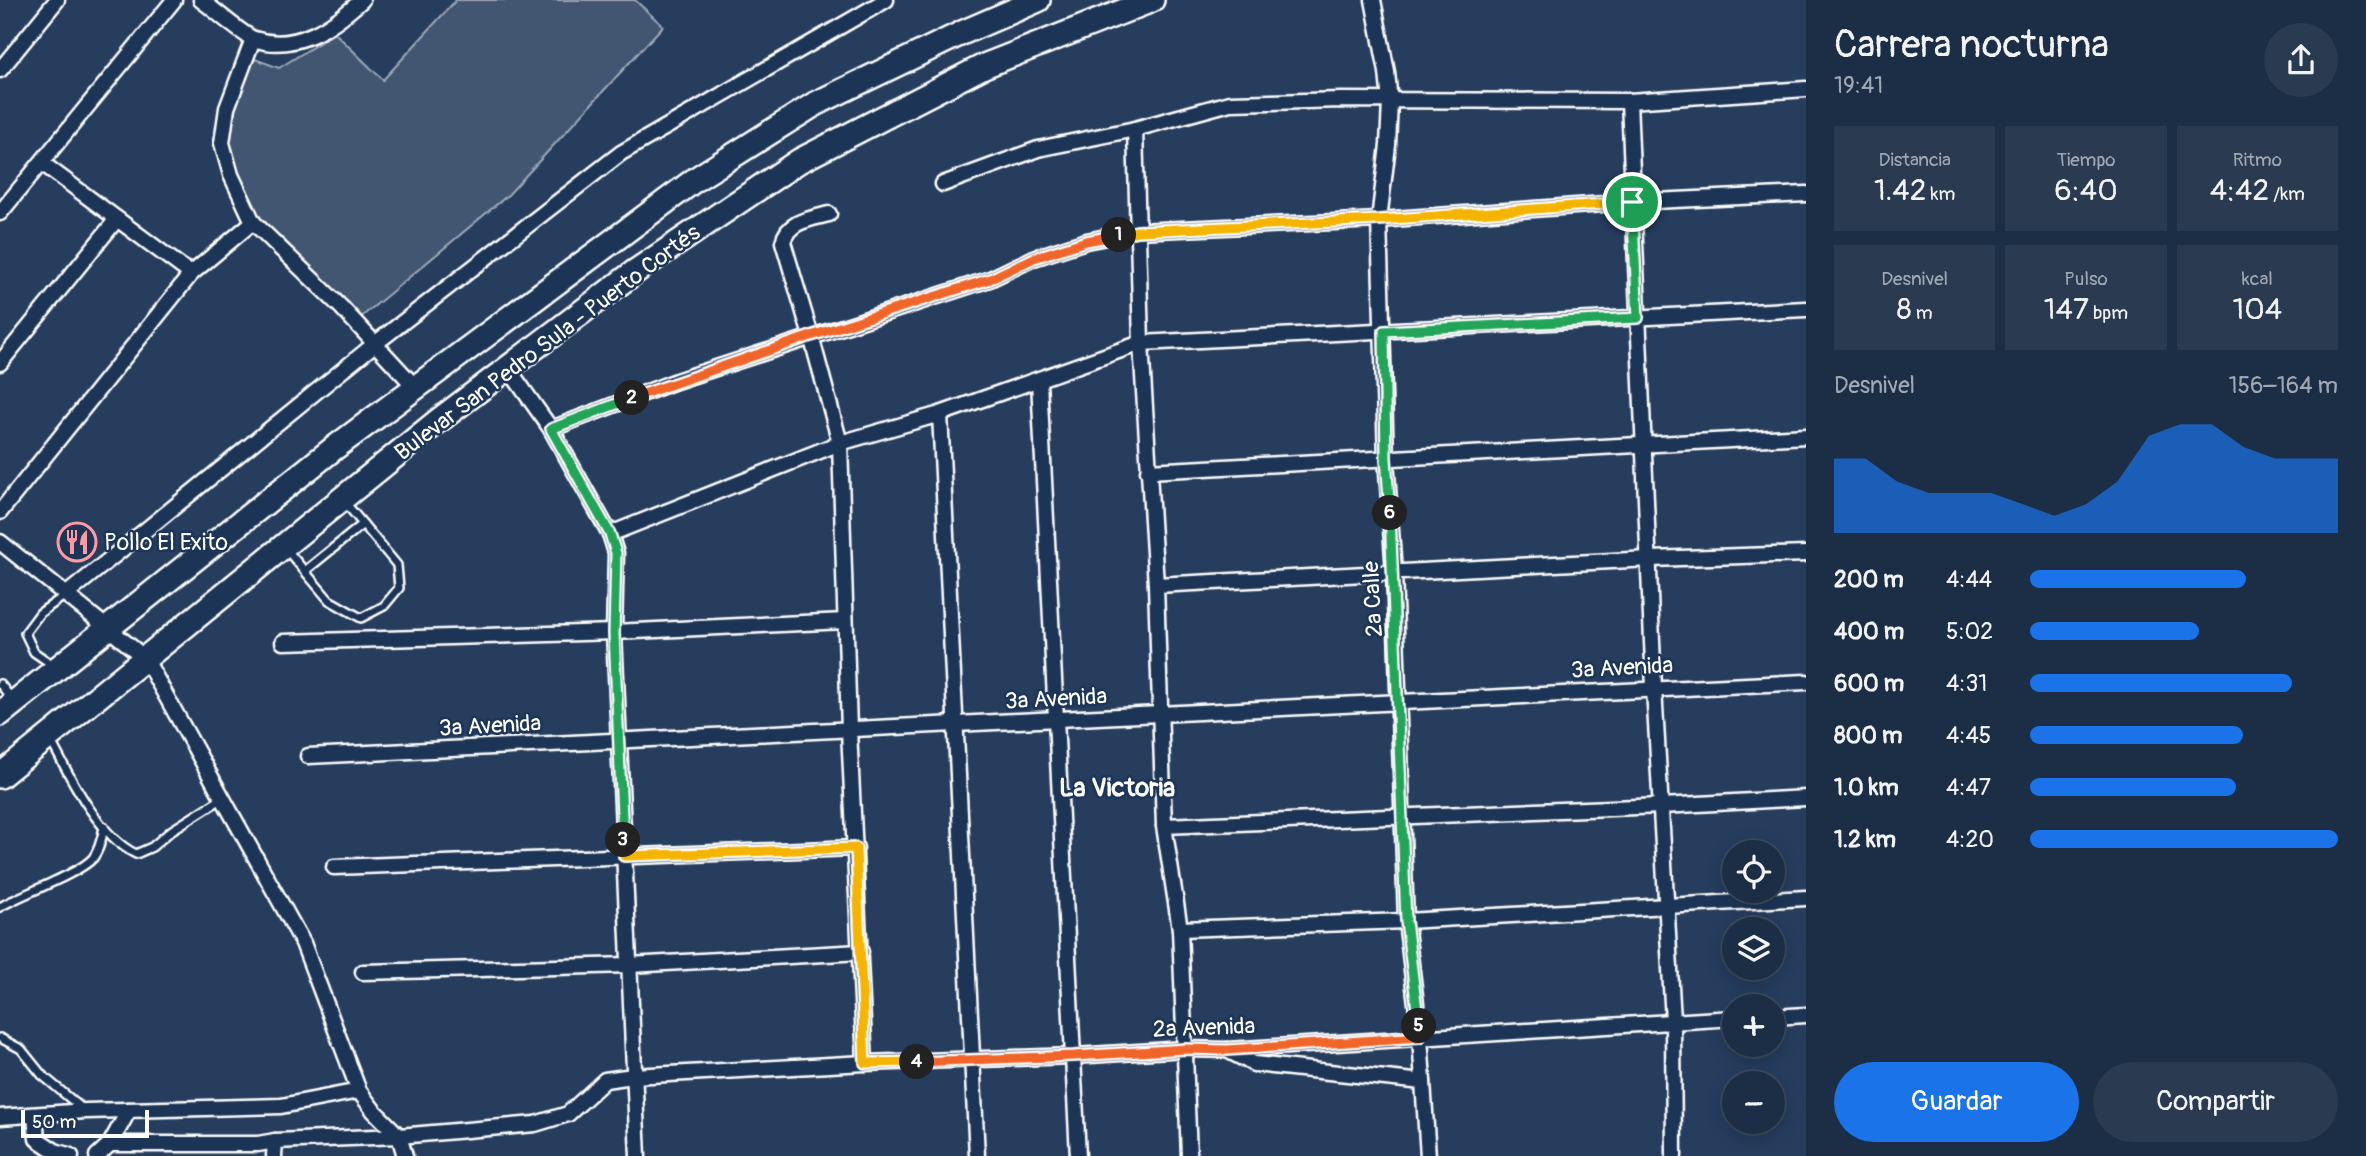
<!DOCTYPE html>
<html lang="es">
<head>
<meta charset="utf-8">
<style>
  :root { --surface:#1c2e46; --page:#293a51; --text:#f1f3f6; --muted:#a0a8b3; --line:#3a4a5f; --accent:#1a73e8 }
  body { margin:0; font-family:Pangolin,sans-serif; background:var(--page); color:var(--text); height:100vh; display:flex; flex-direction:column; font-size:26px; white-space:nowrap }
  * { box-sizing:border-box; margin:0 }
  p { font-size:23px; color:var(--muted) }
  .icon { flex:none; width:38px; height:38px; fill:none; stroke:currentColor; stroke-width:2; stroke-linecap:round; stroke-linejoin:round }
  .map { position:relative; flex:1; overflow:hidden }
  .panel { display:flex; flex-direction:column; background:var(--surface); width:560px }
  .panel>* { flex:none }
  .fabs { position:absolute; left:1722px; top:840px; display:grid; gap:14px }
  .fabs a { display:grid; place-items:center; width:63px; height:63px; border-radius:50%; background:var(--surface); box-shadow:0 4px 18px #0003,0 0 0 2px var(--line); font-size:35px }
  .scale { position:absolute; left:21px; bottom:18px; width:128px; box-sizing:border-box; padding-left:7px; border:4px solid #fff; border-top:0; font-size:19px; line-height:24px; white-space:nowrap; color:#fff; -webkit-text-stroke:5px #1d3557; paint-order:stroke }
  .pin { position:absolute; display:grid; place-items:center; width:60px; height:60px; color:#fff; margin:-30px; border:4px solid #fff; border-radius:50%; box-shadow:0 2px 7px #0007 }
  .km { position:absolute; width:35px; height:35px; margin:-18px; border-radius:50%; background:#222; color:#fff; font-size:19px; line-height:35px; text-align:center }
  .round { display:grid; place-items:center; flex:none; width:74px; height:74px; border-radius:37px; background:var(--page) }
  .headline { display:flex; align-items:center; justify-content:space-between; height:119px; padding:0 28px }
  h1 { font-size:38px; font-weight:600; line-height:52px }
  .figures { display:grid; grid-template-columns:repeat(3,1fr); gap:10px; height:119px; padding:7px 28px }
  .figures div { display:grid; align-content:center; border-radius:0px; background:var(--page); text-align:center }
  .figures b { font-size:30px; font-weight:600 }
  .figures small { font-size:19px; font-weight:400 }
  .figures p { font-size:19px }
  .chart { height:196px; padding:14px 28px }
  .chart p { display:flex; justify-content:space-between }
  .chart svg { width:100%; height:126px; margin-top:7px; fill:var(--accent); opacity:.7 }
  .cta { display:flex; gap:14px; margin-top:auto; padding:14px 28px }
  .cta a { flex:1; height:80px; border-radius:42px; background:var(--accent); color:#fff; font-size:28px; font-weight:600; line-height:80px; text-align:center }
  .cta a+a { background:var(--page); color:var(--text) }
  ul { padding:0 28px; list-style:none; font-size:23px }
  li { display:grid; grid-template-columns:112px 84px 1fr; align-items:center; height:52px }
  li i { height:18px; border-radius:9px; background:var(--accent) }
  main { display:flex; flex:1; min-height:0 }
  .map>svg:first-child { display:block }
  .green { fill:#425672; stroke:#a0aab8; stroke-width:2 }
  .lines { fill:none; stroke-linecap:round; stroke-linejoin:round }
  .service-casing { stroke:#fff; stroke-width:12 }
  .minor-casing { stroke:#fff; stroke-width:19 }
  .trunk-casing { stroke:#fff; stroke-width:28 }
  .service { stroke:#1d3557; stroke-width:7 }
  .minor { stroke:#1d3557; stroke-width:14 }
  .trunk { stroke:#1d3557; stroke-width:23 }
  .split-1-casing { stroke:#fff; stroke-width:14 }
  .split-2-casing { stroke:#fff; stroke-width:14 }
  .split-3-casing { stroke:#fff; stroke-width:14 }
  .split-4-casing { stroke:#fff; stroke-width:14 }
  .split-5-casing { stroke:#fff; stroke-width:14 }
  .split-6-casing { stroke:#fff; stroke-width:14 }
  .split-7-casing { stroke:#fff; stroke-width:14 }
  .split-1 { stroke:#f5b400; stroke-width:9 }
  .split-2 { stroke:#f0652b; stroke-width:9 }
  .split-3 { stroke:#22a559; stroke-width:9 }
  .split-4 { stroke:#f5b400; stroke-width:9 }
  .split-5 { stroke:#f0652b; stroke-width:9 }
  .split-6 { stroke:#22a559; stroke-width:9 }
  .split-7 { stroke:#22a559; stroke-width:9 }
  .labels { text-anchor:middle; stroke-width:5; stroke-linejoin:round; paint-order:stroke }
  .street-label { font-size:23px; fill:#fff; stroke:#1d3557 }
  .poi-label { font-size:23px; fill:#fff; stroke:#1d3557; text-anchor:start }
  .quarter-label { font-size:26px; font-weight:bold; fill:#fff; stroke:#1d3557 }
</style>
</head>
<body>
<main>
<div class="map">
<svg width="1806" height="1156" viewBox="0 0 1806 1156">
  <rect width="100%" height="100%" fill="#263d5e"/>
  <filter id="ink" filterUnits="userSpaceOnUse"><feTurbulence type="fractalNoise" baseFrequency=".0143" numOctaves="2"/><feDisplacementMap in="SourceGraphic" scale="14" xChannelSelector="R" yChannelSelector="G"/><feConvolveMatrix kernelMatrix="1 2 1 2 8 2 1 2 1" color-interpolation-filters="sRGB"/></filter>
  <g filter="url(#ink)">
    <polygon class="green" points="456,0 635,0 663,26 508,195 359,319 264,227 245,193 228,144 231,110 252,58 279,68 335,33 383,80"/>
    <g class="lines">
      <defs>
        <g id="service">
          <polyline points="286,549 329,600 361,618 384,606 399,588 397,565 343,500"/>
          <polyline points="305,571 363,524"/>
          <polyline points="54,666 34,652 25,633 40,613 67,594"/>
          <polyline points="0,684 12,699"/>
          <path d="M51 741C70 777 99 837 136 854L152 847 172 830 223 798"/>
          <path d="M0 907C22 894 79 874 93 858 100 849 102 837 104 827"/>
          <polyline points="0,1038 21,1049 42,1075 85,1111"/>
        </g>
        <g id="minor">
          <path d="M201 0C214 9 241 34 254 39 296 53 333 26 362 0"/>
          <polyline points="1373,0 1387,72 1390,102 1388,145 1379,220 1386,458 1394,572 1406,921 1420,1037 1428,1156"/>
          <polyline points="253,39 227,108 222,143 231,175 253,222 342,308 416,388"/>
          <polyline points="0,70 57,0"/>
          <polyline points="1629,101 1654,688 1673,1021 1674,1156"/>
          <polyline points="1135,129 1141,343 1156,585 1164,826 1180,929 1189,1156"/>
          <polyline points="42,163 191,274"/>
          <polyline points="943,184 1038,149 1135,129 1230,103 1341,100 1629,101 1806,89"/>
          <polyline points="0,213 174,0"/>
          <path d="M829 214C810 219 788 221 783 242L811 336 840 443 849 730 865 1063"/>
          <polyline points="0,363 117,219"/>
          <polyline points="508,368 551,429 610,534 616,553 614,633 638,1156"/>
          <polyline points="1039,381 1078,1156"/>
          <polyline points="940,414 977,1156"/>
          <polyline points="551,429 676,381 990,279 1034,258 1086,241 1137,231 1379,220 1632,202 1806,194"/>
          <polyline points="1148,471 1806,436"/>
          <polyline points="0,512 191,274 253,222"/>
          <polyline points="610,534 840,443 940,414 1141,343 1806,309"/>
          <polyline points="0,542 145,658 303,943 359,1091 374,1111 399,1136 405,1156"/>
          <polyline points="1156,585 1650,559 1806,554"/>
          <polyline points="67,594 376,343 621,153 886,0"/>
          <polyline points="283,642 614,632 845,621"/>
          <polyline points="308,756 1806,682"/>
          <polyline points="1164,826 1662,806 1806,798"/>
          <polyline points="334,867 856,848"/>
          <polyline points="1180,929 1406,921 1806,898"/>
          <polyline points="363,972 630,965 861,952"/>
          <polyline points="1773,1017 1806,1015"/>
          <polyline points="1227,1050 1254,1064 1423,1082"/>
          <polyline points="35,1115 37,1139 55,1151 71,1156"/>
          <polyline points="0,1117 86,1111 281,1106 359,1091"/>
          <polyline points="110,1144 258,1144 275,1141 399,1136 535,1124 568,1114 605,1080 633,1076 865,1063 1074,1056 1186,1049 1227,1050 1734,1018"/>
          <polyline points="97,1156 110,1144 129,1110"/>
          <polyline points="274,1156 275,1141"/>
        </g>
        <g id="trunk">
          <polyline points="0,714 333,449 696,179 815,104 964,32 1038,0"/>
          <polyline points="0,776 438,421 636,271 799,161 984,66 1152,0"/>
        </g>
      </defs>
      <use href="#service" class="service-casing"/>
      <use href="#minor" class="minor-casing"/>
      <use href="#trunk" class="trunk-casing"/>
      <use href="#service" class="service"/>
      <use href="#minor" class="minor"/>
      <use href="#trunk" class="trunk"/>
    </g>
  </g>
  <g class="lines" filter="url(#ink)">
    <defs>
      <polyline id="split-1" points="1119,235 1137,231 1379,220 1632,202"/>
      <polyline id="split-2" points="632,398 811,336 990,279 1034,258 1086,241 1119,235"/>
      <polyline id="split-3" points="623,840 614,633 616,553 610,534 551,429 632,398"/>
      <polyline id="split-4" points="623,840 624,856 856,848 865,1063 917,1062"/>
      <polyline id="split-5" points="917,1062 1074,1056 1186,1049 1227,1050 1420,1037 1419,1026"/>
      <polyline id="split-6" points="1390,513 1406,921 1419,1026"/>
      <polyline id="split-7" points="1390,513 1386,458 1384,331 1638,318 1632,202"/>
    </defs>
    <use href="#split-1" class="split-1-casing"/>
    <use href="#split-2" class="split-2-casing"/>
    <use href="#split-3" class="split-3-casing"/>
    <use href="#split-4" class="split-4-casing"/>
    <use href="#split-5" class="split-5-casing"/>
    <use href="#split-6" class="split-6-casing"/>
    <use href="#split-7" class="split-7-casing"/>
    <use href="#split-1" class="split-1"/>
    <use href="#split-2" class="split-2"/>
    <use href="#split-3" class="split-3"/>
    <use href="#split-4" class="split-4"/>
    <use href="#split-5" class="split-5"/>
    <use href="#split-6" class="split-6"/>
    <use href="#split-7" class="split-7"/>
  </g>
  <defs>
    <symbol id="restaurant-ring" viewBox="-11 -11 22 22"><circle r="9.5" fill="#1d3557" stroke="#ff9aa2" stroke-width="1.5"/><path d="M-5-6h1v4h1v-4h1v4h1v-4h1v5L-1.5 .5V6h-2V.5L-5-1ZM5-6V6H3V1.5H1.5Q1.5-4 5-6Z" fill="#ff9aa2"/></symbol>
  </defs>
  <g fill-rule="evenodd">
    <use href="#restaurant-ring" x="55" y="520" width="44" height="44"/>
  </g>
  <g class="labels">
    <g class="street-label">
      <text transform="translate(547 342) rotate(-37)" y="8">Bulevar San Pedro Sula - Puerto Cortés</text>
      <text transform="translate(1372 599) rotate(-93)" y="8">2a Calle</text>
      <text transform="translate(1622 667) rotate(-3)" y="8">3a Avenida</text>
      <text transform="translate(1056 698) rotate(-3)" y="8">3a Avenida</text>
      <text transform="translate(490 725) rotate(-3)" y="8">3a Avenida</text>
      <text transform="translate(1204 1027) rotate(-2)" y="8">2a Avenida</text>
    </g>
    <g class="poi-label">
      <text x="104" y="550">Pollo El Exito</text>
    </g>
    <g class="quarter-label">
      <text x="1117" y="796">La Victoria</text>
    </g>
  </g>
</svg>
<div class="fabs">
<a><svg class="icon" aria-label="locate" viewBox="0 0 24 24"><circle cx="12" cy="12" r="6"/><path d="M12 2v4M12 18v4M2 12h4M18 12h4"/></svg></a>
<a><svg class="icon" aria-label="layers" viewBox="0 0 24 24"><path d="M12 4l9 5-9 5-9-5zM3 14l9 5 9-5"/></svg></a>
<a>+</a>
<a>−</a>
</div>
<div class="scale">50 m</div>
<div class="pin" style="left:1632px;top:202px;background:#1e9e55"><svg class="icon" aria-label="arrive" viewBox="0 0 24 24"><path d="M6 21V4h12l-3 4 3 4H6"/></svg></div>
<b class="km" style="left:1119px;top:235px">1</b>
<b class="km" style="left:632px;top:398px">2</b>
<b class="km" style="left:623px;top:840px">3</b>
<b class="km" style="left:917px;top:1062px">4</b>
<b class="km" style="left:1419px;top:1026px">5</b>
<b class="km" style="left:1390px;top:513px">6</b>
</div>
<section class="panel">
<div class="headline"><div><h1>Carrera nocturna</h1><p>19:41</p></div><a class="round"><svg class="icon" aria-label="share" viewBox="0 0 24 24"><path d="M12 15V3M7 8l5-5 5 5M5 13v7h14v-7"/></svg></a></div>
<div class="figures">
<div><p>Distancia</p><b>1.42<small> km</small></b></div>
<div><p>Tiempo</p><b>6:40</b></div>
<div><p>Ritmo</p><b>4:42<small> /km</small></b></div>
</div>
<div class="figures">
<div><p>Desnivel</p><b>8<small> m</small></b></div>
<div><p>Pulso</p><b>147<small> bpm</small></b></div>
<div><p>kcal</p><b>104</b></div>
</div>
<div class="chart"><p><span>Desnivel</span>156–164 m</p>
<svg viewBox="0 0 160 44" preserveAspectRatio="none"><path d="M0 44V18L10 18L20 26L30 30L40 30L50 30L60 34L70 38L80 34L90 26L100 10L110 6L120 6L130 14L140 18L150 18L160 18V44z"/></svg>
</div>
<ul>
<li><b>200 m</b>4:44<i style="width:70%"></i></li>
<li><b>400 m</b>5:02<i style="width:55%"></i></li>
<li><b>600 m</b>4:31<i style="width:85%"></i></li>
<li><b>800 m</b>4:45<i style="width:69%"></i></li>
<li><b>1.0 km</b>4:47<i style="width:67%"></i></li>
<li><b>1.2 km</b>4:20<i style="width:100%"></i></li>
</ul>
<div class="cta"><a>Guardar</a><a>Compartir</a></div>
</section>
</main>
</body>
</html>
